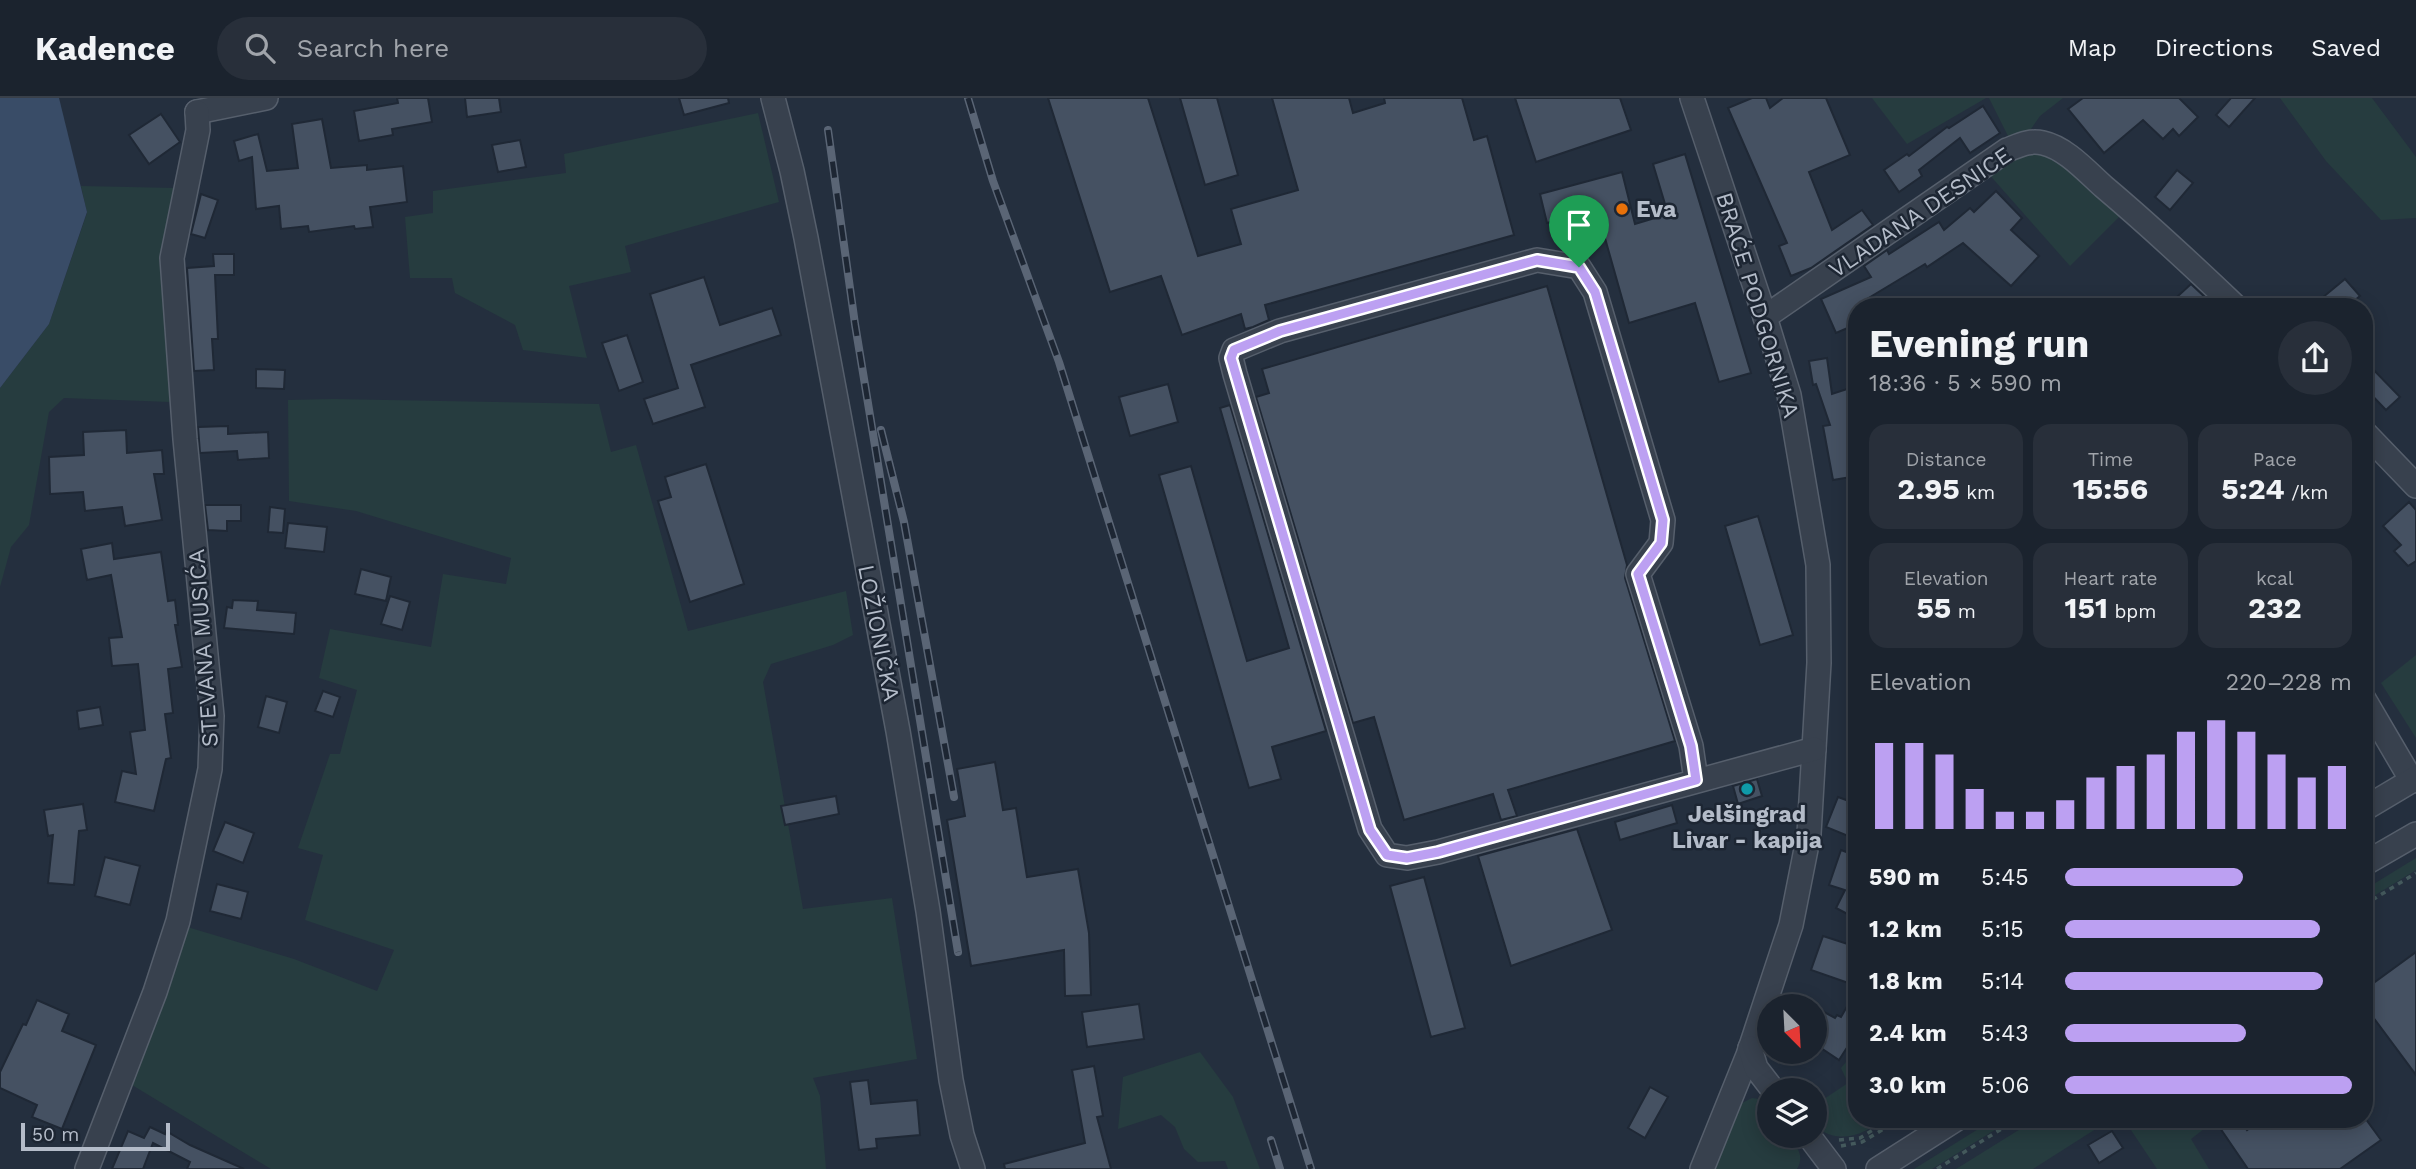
<!DOCTYPE html>
<html lang="en">
<head>
<meta charset="utf-8">
<style>
  :root { --surface:#1b232e; --page:#282f3a; --text:#f1f3f6; --muted:#a0a4aa; --line:#39404a; --accent:#bca0f2 }
  body { margin:0; font-family:"Work Sans",sans-serif; background:var(--page); color:var(--text); height:100vh; display:flex; flex-direction:column; font-size:26px; white-space:nowrap }
  * { box-sizing:border-box; margin:0 }
  p { font-size:23px; color:var(--muted) }
  .icon { flex:none; width:38px; height:38px; fill:none; stroke:currentColor; stroke-width:2; stroke-linecap:round; stroke-linejoin:round }
  .map { position:relative; flex:1; overflow:hidden }
  .side { position:absolute; left:1848px; top:200px; width:525px; height:830px; display:flex; flex-direction:column; background:var(--surface); border-radius:28px; box-shadow:0 4px 18px #0003,0 0 0 2px var(--line) }
  .side>* { flex:none }
  .needle { width:46px; rotate:156deg }
  .buttons { position:absolute; left:1757px; top:896px; display:grid; gap:14px }
  .buttons a { display:grid; place-items:center; width:70px; height:70px; border-radius:50%; background:var(--surface); box-shadow:0 4px 18px #0003,0 0 0 2px var(--line); font-size:35px }
  .scale { position:absolute; left:21px; bottom:18px; width:149px; box-sizing:border-box; padding-left:7px; border:4px solid #b4bcc9; border-top:0; font-size:19px; line-height:24px; white-space:nowrap; color:#b4bcc9; -webkit-text-stroke:5px #1d2633; paint-order:stroke }
  .pin { position:absolute; display:grid; place-items:center; width:60px; height:60px; color:#fff; margin:-72px -30px; border-radius:50% 50% 50% 0; rotate:-45deg; box-shadow:0 0 7px #0007 }
  .pin .icon { rotate:45deg }
  .round { display:grid; place-items:center; flex:none; width:74px; height:74px; border-radius:37px; background:var(--page) }
  .headline { display:flex; align-items:center; justify-content:space-between; height:119px; padding:0 21px }
  h1 { font-size:38px; font-weight:700; line-height:52px }
  .figures { display:grid; grid-template-columns:repeat(3,1fr); gap:10px; height:119px; padding:7px 21px }
  .figures div { display:grid; align-content:center; border-radius:18px; background:var(--page); text-align:center }
  .figures b { font-size:30px; font-weight:700 }
  .figures small { font-size:19px; font-weight:400 }
  .figures p { font-size:19px }
  .chart { height:196px; padding:14px 21px }
  .chart p { display:flex; justify-content:space-between }
  .chart svg { width:100%; height:126px; margin-top:7px; stroke:var(--accent); stroke-width:6 }
  ul { padding:0 21px; list-style:none; font-size:23px }
  li { display:grid; grid-template-columns:112px 84px 1fr; align-items:center; height:52px }
  li i { height:18px; border-radius:9px; background:var(--accent) }
  header { display:flex; align-items:center; gap:42px; box-sizing:border-box; height:98px; padding:0 35px; background:var(--surface); border-bottom:2px solid var(--line) }
  header strong { font-size:33px }
  nav { display:flex; gap:38px; margin-inline-start:auto; font-size:24px }
  .search { width:490px; height:63px; background:var(--page); display:flex; align-items:center; gap:18px; box-sizing:border-box; padding:0 24px; border-radius:38px; color:var(--muted); font-size:26px }
  .map>svg:first-child { display:block }
  .green { fill:#263c3f }
  .water { fill:#394c67 }
  .building { fill:#455162; stroke:#1f2835; stroke-width:2 }
  .lines { fill:none; stroke-linecap:round; stroke-linejoin:round }
  .minor-casing { stroke:#565f6c; stroke-width:26 }
  .path { stroke:#44595c; stroke-width:3.5; stroke-dasharray:5 5; stroke-linecap:butt }
  .minor { stroke:#38414e; stroke-width:23 }
  .rail-casing { stroke:#5a6575; stroke-width:8 }
  .rail { stroke:#1d2633; stroke-width:5; stroke-dasharray:16; stroke-linecap:butt }
  .route-casing { stroke:#fff; stroke-width:14 }
  .route { stroke:#bca0f2; stroke-width:9 }
  .food-dot { fill:#e8710a; stroke:#1d2633; stroke-width:2.5 }
  .culture-dot { fill:#0f9aa8; stroke:#1d2633; stroke-width:2.5 }
  .labels { text-anchor:middle; stroke-width:5; stroke-linejoin:round; paint-order:stroke }
  .poi-label { font-size:23px; font-weight:bold; fill:#b4bcc9; stroke:#1d2633; text-anchor:start }
  .street-label { font-size:23px; fill:#b4bcc9; stroke:#1d2633 }
</style>
</head>
<body>
<header>
<strong>Kadence</strong>
<div class="search"><svg class="icon" aria-label="search" viewBox="0 0 24 24"><circle cx="10" cy="10" r="6"/><path d="M15 15l6 6"/></svg>Search here</div>
<nav><a>Map</a><a>Directions</a><a>Saved</a></nav>
</header>
<div class="map">
<svg width="2416" height="1071" viewBox="0 0 2416 1071">
  <rect width="100%" height="100%" fill="#242f3e"/>
  <g class="green">
    <polygon points="1872,0 1986,0 1907,46"/>
    <polygon points="1989,0 2063,0 2040,18 2031,31 2011,44"/>
    <polygon points="2280,0 2372,0 2416,59 2416,120 2381,122 2326,63"/>
    <polygon points="758,15 779,104 625,148 631,174 569,188 587,260 523,252 515,227 455,195 452,180 410,180 405,119 433,115 433,93 566,75 564,56"/>
    <polygon points="2033,52 2051,58 2124,114 2070,168 1987,74"/>
    <polygon points="81,88 176,90 160,156 170,304 64,300 49,314 29,427 11,449 0,489 0,290 49,226 87,115"/>
    <polygon points="333,301 599,306 611,354 636,347 688,533 846,493 853,537 833,547 771,566 763,584 803,811 892,800 917,961 813,980 820,998 826,1071 271,1071 132,987 184,828 294,861 377,893 394,852 305,822 323,757 298,750 330,656 340,656 357,592 319,580 330,531 431,549 443,476 506,486 511,460 356,413 289,403 288,302"/>
    <polygon points="2416,557 2416,640 2381,585"/>
    <polygon points="2416,760 2416,772 2364,804 2364,792"/>
    <path d="M1857 951V1020H1887C1868 1032 1851 1044 1828 1036 1823 1034 1817 1029 1815 1024 1813 1020 1815 1012 1815 1007L1848 985 1841 970Z"/>
    <polygon points="1200,954 1233,999 1260,1071 1228,1071 1225,1063 1198,1064 1184,1051 1175,1029 1161,1017 1118,1031 1123,979"/>
    <path d="M1752 1000 1759 1001 1769 1014V1038H1788C1797 1049 1805 1057 1797 1071H1713L1742 1005Z"/>
    <polygon points="1996,1020 2014,1020 1932,1071 1914,1071"/>
    <polygon points="2038,1020 2113,1020 2033,1071 1956,1071"/>
    <polygon points="2123,1020 2218,1020 2191,1041 2209,1071 2157,1071"/>
  </g>
  <polygon class="water" points="0,0 59,0 87,114 49,226 0,290"/>
  <g class="building">
    <polygon points="397,0 428,0 432,24 392,31 393,37 359,43 354,13 398,5"/>
    <polygon points="465,0 499,0 501,14 467,19"/>
    <polygon points="679,0 728,0 729,5 684,17"/>
    <polygon points="1048,0 1148,0 1198,158 1241,146 1231,111 1298,92 1272,0 1349,0 1353,15 1385,5 1384,0 1462,0 1474,42 1487,38 1514,137 1265,207 1269,222 1253,229 1245,231 1241,216 1182,237 1161,178 1110,194"/>
    <polygon points="1180,0 1217,0 1238,77 1205,87"/>
    <polygon points="1515,0 1620,0 1631,32 1536,64"/>
    <polygon points="1752,0 1766,0 1770,10 1783,0 1826,0 1850,57 1809,74 1832,132 1862,112 1873,127 1811,170 1791,178 1779,148 1787,145 1728,10"/>
    <polygon points="2083,0 2179,0 2198,19 2179,38 2173,31 2163,41 2143,22 2104,55 2068,11"/>
    <polygon points="2231,0 2255,0 2229,29 2216,17"/>
    <polygon points="1983,8 2000,35 1970,55 1960,40 1919,72 1922,78 1899,94 1884,72 1907,56 1909,58 1947,29 1949,30"/>
    <polygon points="161,16 180,44 149,66 129,37"/>
    <polygon points="322,21 331,70 367,67 367,72 403,68 407,104 370,109 373,129 355,131 354,128 309,134 308,128 281,131 279,108 256,111 252,59 239,63 234,43 258,36 267,73 298,70 292,26"/>
    <polygon points="520,42 526,69 498,74 492,47"/>
    <polygon points="1685,56 1751,275 1719,284 1695,205 1629,225 1597,112 1547,125 1540,96 1622,74 1635,126 1668,116 1653,66"/>
    <polygon points="2177,72 2193,85 2170,112 2155,99"/>
    <polygon points="1996,93 2022,120 2011,132 2039,158 2011,188 1963,145 1927,169 1925,166 1857,207 1857,226 1836,235 1821,201 1871,179 1864,168 1887,152 1889,156 1939,124 1944,132 1970,110 1974,114"/>
    <polygon points="201,96 218,102 205,140 191,136"/>
    <polygon points="213,156 234,156 234,177 215,177 218,241 212,241 214,272 194,273 187,170 214,168"/>
    <polygon points="704,179 720,227 772,210 781,237 691,267 705,309 653,326 644,301 678,290 650,196"/>
    <polygon points="2345,181 2360,198 2348,208 2329,208 2322,200"/>
    <polygon points="2191,186 2209,203 2215,208 2187,208 2178,198"/>
    <polygon points="1547,188 1627,467 1625,480 1675,643 1508,692 1517,718 1501,722 1493,696 1404,722 1374,619 1353,625 1256,299 1269,295 1262,271"/>
    <polygon points="627,237 643,284 619,293 602,245"/>
    <polygon points="1827,260 1832,296 1847,291 1857,319 1857,378 1833,382 1823,328 1830,327 1816,286 1813,287 1809,263"/>
    <polygon points="2364,262 2400,299 2386,312 2364,289"/>
    <polygon points="256,271 285,272 284,291 256,290"/>
    <polygon points="1168,286 1178,324 1130,338 1119,299"/>
    <polygon points="1230,307 1326,633 1272,649 1281,681 1249,690 1159,377 1191,368 1247,563 1289,550 1220,310"/>
    <polygon points="228,328 228,336 268,334 269,360 238,362 237,353 200,355 198,329"/>
    <polygon points="126,332 127,355 162,352 164,376 154,376 162,422 125,428 122,409 85,413 83,394 50,396 49,359 84,357 83,334"/>
    <polygon points="706,366 744,486 690,504 658,403 671,399 665,379"/>
    <polygon points="2409,404 2416,412 2416,463 2408,468 2394,453 2401,447 2383,428"/>
    <polygon points="205,407 241,407 241,423 227,423 227,433 208,432"/>
    <polygon points="270,409 285,411 283,435 268,434"/>
    <polygon points="1758,418 1793,537 1760,547 1725,428"/>
    <polygon points="288,425 327,429 324,454 285,450"/>
    <polygon points="112,445 114,461 161,454 168,503 175,502 178,527 175,527 182,569 168,571 173,615 165,616 171,660 166,661 154,713 115,704 122,673 136,676 130,634 145,632 138,566 112,568 109,540 122,539 111,477 87,482 81,451"/>
    <polygon points="361,471 391,479 386,503 355,496"/>
    <polygon points="390,498 410,504 402,532 381,526"/>
    <polygon points="233,502 258,503 257,512 296,515 294,536 224,530 227,509 232,510"/>
    <polygon points="323,593 340,599 333,619 315,613"/>
    <polygon points="266,598 287,604 279,635 258,629"/>
    <polygon points="100,609 103,627 79,631 77,613"/>
    <polygon points="995,664 1003,712 1016,710 1027,779 1078,771 1089,835 1091,897 1065,898 1064,852 971,868 947,722 965,718 957,671"/>
    <polygon points="1757,681 1762,698 1738,706 1733,688"/>
    <polygon points="836,698 839,716 785,727 781,708"/>
    <polygon points="1838,699 1857,706 1857,731 1853,740 1826,729"/>
    <polygon points="83,706 87,732 79,733 74,787 48,785 53,737 48,738 44,712"/>
    <polygon points="1672,707 1677,725 1620,742 1615,724"/>
    <polygon points="225,724 254,735 243,765 213,753"/>
    <polygon points="1577,731 1612,832 1511,868 1478,758"/>
    <polygon points="1841,752 1857,758 1857,821 1836,810 1845,792 1829,787"/>
    <polygon points="105,759 140,768 130,807 95,798"/>
    <polygon points="1424,779 1465,930 1431,939 1390,788"/>
    <polygon points="217,786 248,794 241,821 210,813"/>
    <polygon points="1823,838 1857,849 1857,888 1811,872"/>
    <polygon points="2416,854 2416,977 2364,907 2364,892"/>
    <polygon points="1857,891 1857,934 1839,962 1815,946 1815,909 1835,920 1837,917 1841,919"/>
    <polygon points="37,902 69,916 62,933 96,947 62,1031 32,1019 37,1007 0,990 0,974 23,926 26,927"/>
    <polygon points="1139,906 1144,941 1087,949 1082,914"/>
    <polygon points="1094,968 1103,1018 1097,1019 1111,1071 1005,1071 1004,1066 1085,1045 1072,972"/>
    <polygon points="868,982 871,1006 917,1002 920,1037 876,1041 877,1050 859,1052 850,984"/>
    <polygon points="1650,989 1668,999 1645,1040 1628,1030"/>
    <polygon points="2228,1020 2238,1020 2247,1032 2264,1020 2365,1020 2381,1042 2340,1071 2248,1071 2218,1027"/>
    <polygon points="150,1029 165,1036 166,1033 190,1047 244,1071 187,1071 190,1064 153,1045 143,1071 112,1071 128,1033 144,1040"/>
    <polygon points="2112,1033 2123,1050 2099,1065 2088,1047"/>
  </g>
  <g class="lines">
    <defs>
      <g id="minor">
        <polyline points="773,0 792,73 806,140 898,633 928,813 951,982 962,1037 973,1071"/>
        <polyline points="1692,0 1765,219 1789,297 1818,467 1819,565 1809,736 1791,827 1783,851 1748,957 1702,1071"/>
        <polyline points="197,14 266,0"/>
        <path d="M1765 219 2007 52C2020 47 2029 42 2043 45 2066 50 2087 74 2104 89 2149 127 2192 167 2235 208"/>
        <polyline points="2364,334 2416,388"/>
        <polyline points="2364,601 2412,683"/>
        <polyline points="1696,682 1691,648 1638,476 1661,445 1663,422 1595,194 1579,169 1537,162 1280,233 1234,252 1231,260 1235,276 1370,731 1387,757 1407,760 1438,754 1814,651"/>
        <polyline points="2364,711 2416,680"/>
        <polyline points="2364,766 2416,736"/>
        <polyline points="1750,950 1756,970 1773,992"/>
        <polyline points="1809,1038 1834,1071"/>
        <polyline points="87,1071 155,894 178,823 210,671 212,618 185,341 172,160 194,52 198,32 197,14"/>
        <polyline points="1878,1071 1958,1020"/>
      </g>
    </defs>
    <use href="#minor" class="minor-casing"/>
    <g class="path">
      <polyline points="2364,807 2416,775"/>
      <polyline points="1839,1042 1860,1040 1892,1020"/>
      <polyline points="1841,1048 1862,1044 1902,1020"/>
      <polyline points="1937,1071 2019,1020"/>
    </g>
    <use href="#minor" class="minor"/>
    <defs>
      <g id="rail">
        <polyline points="968,0 993,83 1059,264 1311,1071"/>
        <polyline points="828,32 855,226 958,854"/>
        <polyline points="881,332 904,424 954,699"/>
        <polyline points="1271,1042 1280,1071"/>
      </g>
    </defs>
    <use href="#rail" class="rail-casing"/>
    <use href="#rail" class="rail"/>
  </g>
  <g class="lines">
    <defs>
      <polygon id="route" points="1537,162 1579,169 1595,194 1663,422 1661,445 1638,476 1691,648 1696,682 1438,754 1407,760 1387,757 1370,732 1231,260 1234,252 1280,233"/>
    </defs>
    <use href="#route" class="route-casing"/>
    <use href="#route" class="route"/>
  </g>
  <circle class="food-dot" cx="1622" cy="111" r="7"/>
  <circle class="culture-dot" cx="1747" cy="691" r="7"/>
  <g class="labels">
    <g class="poi-label">
      <text x="1636" y="119">Eva</text>
      <text x="1747" y="724" text-anchor="middle">Jelšingrad<tspan x="1747" dy="26">Livar - kapija</tspan></text>
    </g>
    <g class="street-label">
      <text transform="translate(1920 114) rotate(-34)" y="8">VLADANA DESNICE</text>
      <text transform="translate(1758 207) rotate(73)" y="8">BRAĆE PODGORNIKA</text>
      <text transform="translate(879 535) rotate(79)" y="8">LOŽIONIČKA</text>
      <text transform="translate(203 550) rotate(-94)" y="8">STEVANA MUSIĆA</text>
    </g>
  </g>
</svg>
<div class="buttons">
<a><svg class="needle" viewBox="-14 -14 28 28"><path d="M0-13l5 13h-10z" fill="#e53935"/><path d="M0 13l5-13h-10z" fill="#a0a4aa"/></svg></a>
<a><svg class="icon" aria-label="layers" viewBox="0 0 24 24"><path d="M12 4l9 5-9 5-9-5zM3 14l9 5 9-5"/></svg></a>
</div>
<div class="scale">50 m</div>
<div class="pin" style="left:1579px;top:169px;background:#1e9e55"><svg class="icon" aria-label="arrive" viewBox="0 0 24 24"><path d="M6 21V4h12l-3 4 3 4H6"/></svg></div>
<section class="side">
<div class="headline"><div><h1>Evening run</h1><p>18:36 · 5 × 590 m</p></div><a class="round"><svg class="icon" aria-label="share" viewBox="0 0 24 24"><path d="M12 15V3M7 8l5-5 5 5M5 13v7h14v-7"/></svg></a></div>
<div class="figures">
<div><p>Distance</p><b>2.95<small> km</small></b></div>
<div><p>Time</p><b>15:56</b></div>
<div><p>Pace</p><b>5:24<small> /km</small></b></div>
</div>
<div class="figures">
<div><p>Elevation</p><b>55<small> m</small></b></div>
<div><p>Heart rate</p><b>151<small> bpm</small></b></div>
<div><p>kcal</p><b>232</b></div>
</div>
<div class="chart"><p><span>Elevation</span>220–228 m</p>
<svg viewBox="0 0 160 44" preserveAspectRatio="none"><path d="M5 44V14M15 44V14M25 44V18M35 44V30M45 44V38M55 44V38M65 44V34M75 44V26M85 44V22M95 44V18M105 44V10M115 44V6M125 44V10M135 44V18M145 44V26M155 44V22"/></svg>
</div>
<ul>
<li><b>590 m</b>5:45<i style="width:62%"></i></li>
<li><b>1.2 km</b>5:15<i style="width:89%"></i></li>
<li><b>1.8 km</b>5:14<i style="width:90%"></i></li>
<li><b>2.4 km</b>5:43<i style="width:63%"></i></li>
<li><b>3.0 km</b>5:06<i style="width:100%"></i></li>
</ul>
</section>
</div>
</body>
</html>
